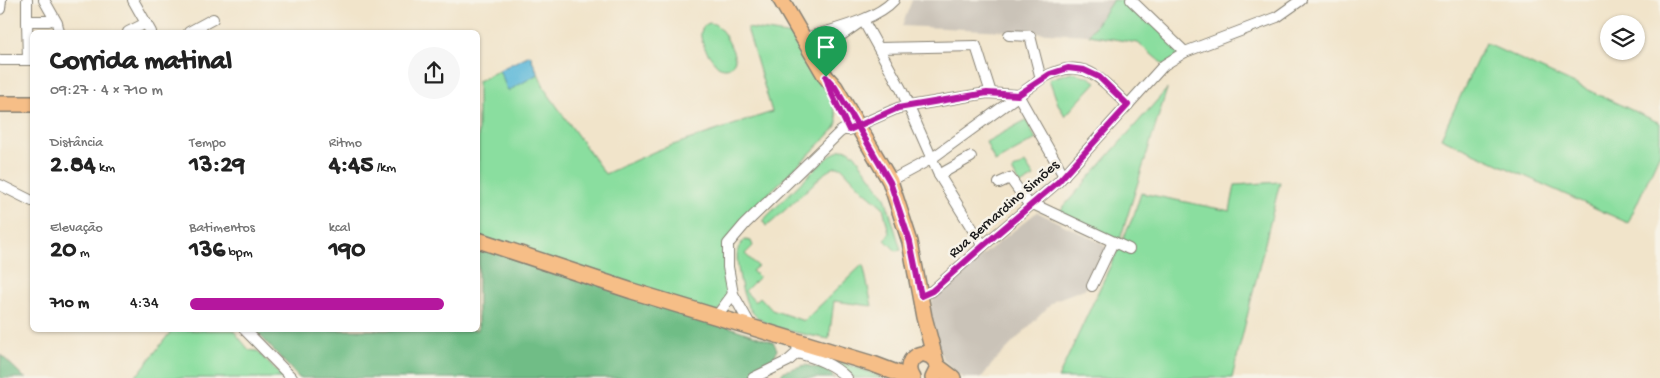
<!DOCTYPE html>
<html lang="pt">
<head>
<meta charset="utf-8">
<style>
  :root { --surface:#fff; --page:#f6f6f6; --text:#222; --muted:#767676; --accent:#b5179e }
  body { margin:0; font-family:"Gochi Hand",sans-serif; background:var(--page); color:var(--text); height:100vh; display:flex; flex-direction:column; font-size:19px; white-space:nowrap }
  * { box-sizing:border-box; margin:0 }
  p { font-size:16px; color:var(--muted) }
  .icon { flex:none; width:28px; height:28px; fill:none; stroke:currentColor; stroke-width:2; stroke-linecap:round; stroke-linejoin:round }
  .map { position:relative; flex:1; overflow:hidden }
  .side { position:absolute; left:30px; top:30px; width:450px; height:302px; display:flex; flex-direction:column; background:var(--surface); border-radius:8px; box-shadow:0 1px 4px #0004 }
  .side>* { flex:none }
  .tools { position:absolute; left:1600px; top:15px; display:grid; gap:10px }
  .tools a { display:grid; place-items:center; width:45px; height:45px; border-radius:50%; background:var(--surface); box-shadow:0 1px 4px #0004; font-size:25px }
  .pin { position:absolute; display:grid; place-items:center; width:42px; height:42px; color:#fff; margin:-51px -21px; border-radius:50% 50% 50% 0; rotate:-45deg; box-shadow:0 0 5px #0007 }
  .pin .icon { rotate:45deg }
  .round { display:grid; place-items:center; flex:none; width:52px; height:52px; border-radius:26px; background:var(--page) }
  .head { display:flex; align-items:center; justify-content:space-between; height:85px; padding:0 20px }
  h1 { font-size:28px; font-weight:700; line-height:38px }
  .stats { display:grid; grid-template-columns:repeat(3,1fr); gap:8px; height:85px; padding:5px 20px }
  .stats div { display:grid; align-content:center }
  .stats b { font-size:25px; font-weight:700 }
  .stats small { font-size:14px; font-weight:400 }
  .stats p { font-size:14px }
  ul { padding:0 20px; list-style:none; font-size:16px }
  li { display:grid; grid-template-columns:80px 60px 1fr; align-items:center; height:38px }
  li i { height:12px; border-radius:6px; background:var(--accent) }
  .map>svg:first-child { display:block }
  .industrial { fill:#cac3b8 }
  .green { fill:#8ade9f; stroke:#537d5e }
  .forest { fill:#6fbd86; stroke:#466c51 }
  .water { fill:#5bb8d9; stroke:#3c6a7a }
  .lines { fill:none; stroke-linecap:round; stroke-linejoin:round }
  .street-casing { stroke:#868073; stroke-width:12 }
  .primary-casing { stroke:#868073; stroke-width:18 }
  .street { stroke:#fff; stroke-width:10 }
  .primary { stroke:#f6be87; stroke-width:15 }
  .route-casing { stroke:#fff; stroke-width:10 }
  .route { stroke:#b5179e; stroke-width:6 }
  .labels { text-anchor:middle; stroke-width:5; stroke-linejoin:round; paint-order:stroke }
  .street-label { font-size:15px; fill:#1c1c1c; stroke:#f7f3e8 }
</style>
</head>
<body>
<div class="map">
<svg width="1660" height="378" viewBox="0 0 1660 378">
  <rect width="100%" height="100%" fill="#f7f3e8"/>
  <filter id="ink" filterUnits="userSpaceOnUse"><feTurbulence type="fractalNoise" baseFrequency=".02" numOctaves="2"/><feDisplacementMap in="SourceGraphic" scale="10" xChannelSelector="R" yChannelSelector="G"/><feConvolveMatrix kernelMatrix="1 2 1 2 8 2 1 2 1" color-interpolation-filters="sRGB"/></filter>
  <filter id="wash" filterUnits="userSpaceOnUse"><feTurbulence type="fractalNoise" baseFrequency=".0096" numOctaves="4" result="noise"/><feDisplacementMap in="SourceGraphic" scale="20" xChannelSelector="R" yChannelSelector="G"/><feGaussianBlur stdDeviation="1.12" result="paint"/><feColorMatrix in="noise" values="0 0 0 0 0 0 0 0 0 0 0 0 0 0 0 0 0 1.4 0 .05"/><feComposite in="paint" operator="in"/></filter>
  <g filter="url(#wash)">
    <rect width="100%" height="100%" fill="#f1e4ca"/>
    <g class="industrial">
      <polygon points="912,0 1113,0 1089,35 902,26"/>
      <polygon points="1037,212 1103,244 1107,249 1092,286 1055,300 993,363 981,378 964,378 955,372 944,360 939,350 930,309 933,299 942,289 989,250"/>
    </g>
    <g class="green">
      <polygon points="1113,0 1131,0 1185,52 1164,65 1138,43 1089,35"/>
      <path d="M709 23C713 24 714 23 717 26 724 30 735 53 735 60 732 68 726 70 718 66 709 57 690 31 709 23Z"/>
      <path d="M747 28 793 35C801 50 839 107 837 122 836 129 830 133 826 138L742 219 728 244 733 294 716 314 478 236V81L530 55 546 91 605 174 658 150 772 112Z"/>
      <polygon points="1485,43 1660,123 1660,153 1628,223 1441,138"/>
      <polygon points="1071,72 1089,77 1096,82 1065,116 1058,104 1049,79"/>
      <polygon points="1167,89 1119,243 1058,213"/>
      <polygon points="1026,120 1036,139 995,162 986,142"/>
      <path d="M842 149 849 150 855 155 885 197 901 250 896 251 885 240 889 233 883 207 863 190 841 167H835L826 172 771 223 766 226 763 221 768 215C784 201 825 155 842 149Z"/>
      <polygon points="1025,163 1034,177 1020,185 1012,170"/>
      <polygon points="1280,182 1232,378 1058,378 1134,215 1141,193 1230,211 1235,185"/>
      <path d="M745 240 751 241 753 246 745 254 758 266 752 271 759 277 745 291 755 302 760 297 772 310 804 321 863 264 872 306 834 301 829 339C810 335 773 330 758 318 744 307 741 285 738 268 737 257 735 247 745 240Z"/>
      <polygon points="172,330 233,330 249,350 257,351 283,378 132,378 139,373"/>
      <path d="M808 350 885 378H854C840 364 826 359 808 353Z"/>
    </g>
    <g class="forest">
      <path d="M478 245 618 289 773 342 777 349C774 366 758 372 744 378H299L255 330H478Z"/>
      <polygon points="1,355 25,378 26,378 0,378"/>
      <polygon points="805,365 827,370 835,378 779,378 784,371"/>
    </g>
    <polygon class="water" points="530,55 538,74 508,91 499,70"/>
  </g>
  <g filter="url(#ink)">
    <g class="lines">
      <defs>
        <g id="street">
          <polyline points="27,0 27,21"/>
          <polyline points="44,0 57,23 59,32"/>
          <polyline points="133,0 151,32"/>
          <polyline points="1131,0 1185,52"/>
          <polyline points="0,9 1,0"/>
          <polyline points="863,20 901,89 939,175 983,246"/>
          <polyline points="128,32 146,23"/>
          <polyline points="189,32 213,19"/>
          <polyline points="1009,35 1030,36 1041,79"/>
          <path d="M803 39C830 30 875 21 894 0"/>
          <polyline points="879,48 976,46 991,93"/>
          <polyline points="813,55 859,23"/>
          <polyline points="1,60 32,60"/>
          <polyline points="28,60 27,21 49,21"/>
          <polyline points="1018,95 1064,176"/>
          <polyline points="857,126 898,108 987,93 1018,95"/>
          <polyline points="939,175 971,157"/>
          <path d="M890 181 931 159 1041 79C1082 54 1099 77 1128 105"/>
          <polyline points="999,183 1010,178 1030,206"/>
          <polyline points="0,185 32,201"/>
          <polyline points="1033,204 1129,249"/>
          <polyline points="1092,286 1113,242"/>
          <polyline points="921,295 932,291 983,246 1058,182 1164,65 1185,52 1277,17 1301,0"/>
          <polyline points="716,317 733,294"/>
          <polyline points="752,328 733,294 728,267 728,244 745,224 840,132 843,130 849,130"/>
          <polyline points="245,330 292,378"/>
          <path d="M798 341 797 353C816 358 833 364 847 378"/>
          <polyline points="753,378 788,361 797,353"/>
        </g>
        <g id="primary">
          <polyline points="781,0 826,77 835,87 890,181 910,242 924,317 937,366 937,370 933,378"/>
          <polyline points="0,104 32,104"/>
          <polyline points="478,240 632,291 873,364 910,378"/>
          <polyline points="937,366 953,378"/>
          <path d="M912 378C901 361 922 345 935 360"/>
        </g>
      </defs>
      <use href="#street" class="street-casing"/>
      <use href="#primary" class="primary-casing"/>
      <use href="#street" class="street"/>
      <use href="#primary" class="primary"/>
    </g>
  </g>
  <g class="lines" filter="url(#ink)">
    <defs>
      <polyline id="route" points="826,77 835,87 890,182 910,242 921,296 932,291 983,246 1058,182 1128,105 1099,77 1084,70 1068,68 1050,74 1018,95 987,93 898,108 849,130 830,90 826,77"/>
    </defs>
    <use href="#route" class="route-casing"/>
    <use href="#route" class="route"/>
  </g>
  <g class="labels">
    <g class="street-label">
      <text transform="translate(1003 208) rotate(-41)" y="5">Rua Bernardino Simões</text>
    </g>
  </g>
</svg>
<div class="tools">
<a><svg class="icon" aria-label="layers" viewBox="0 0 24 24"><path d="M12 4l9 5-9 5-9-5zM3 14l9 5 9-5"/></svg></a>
</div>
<div class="pin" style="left:826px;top:77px;background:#1e9e55"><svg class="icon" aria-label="arrive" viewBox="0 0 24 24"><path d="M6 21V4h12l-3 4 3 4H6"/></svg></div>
<section class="side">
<div class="head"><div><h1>Corrida matinal</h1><p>09:27 · 4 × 710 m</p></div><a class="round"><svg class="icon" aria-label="share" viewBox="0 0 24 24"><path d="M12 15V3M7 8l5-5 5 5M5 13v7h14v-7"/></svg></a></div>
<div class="stats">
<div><p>Distância</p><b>2.84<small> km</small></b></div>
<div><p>Tempo</p><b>13:29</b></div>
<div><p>Ritmo</p><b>4:45<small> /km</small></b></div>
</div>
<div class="stats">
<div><p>Elevação</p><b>20<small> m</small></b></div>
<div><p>Batimentos</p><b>136<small> bpm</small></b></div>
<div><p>kcal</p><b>190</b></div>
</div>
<ul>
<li><b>710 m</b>4:34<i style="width:94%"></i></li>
</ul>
</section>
</div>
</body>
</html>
